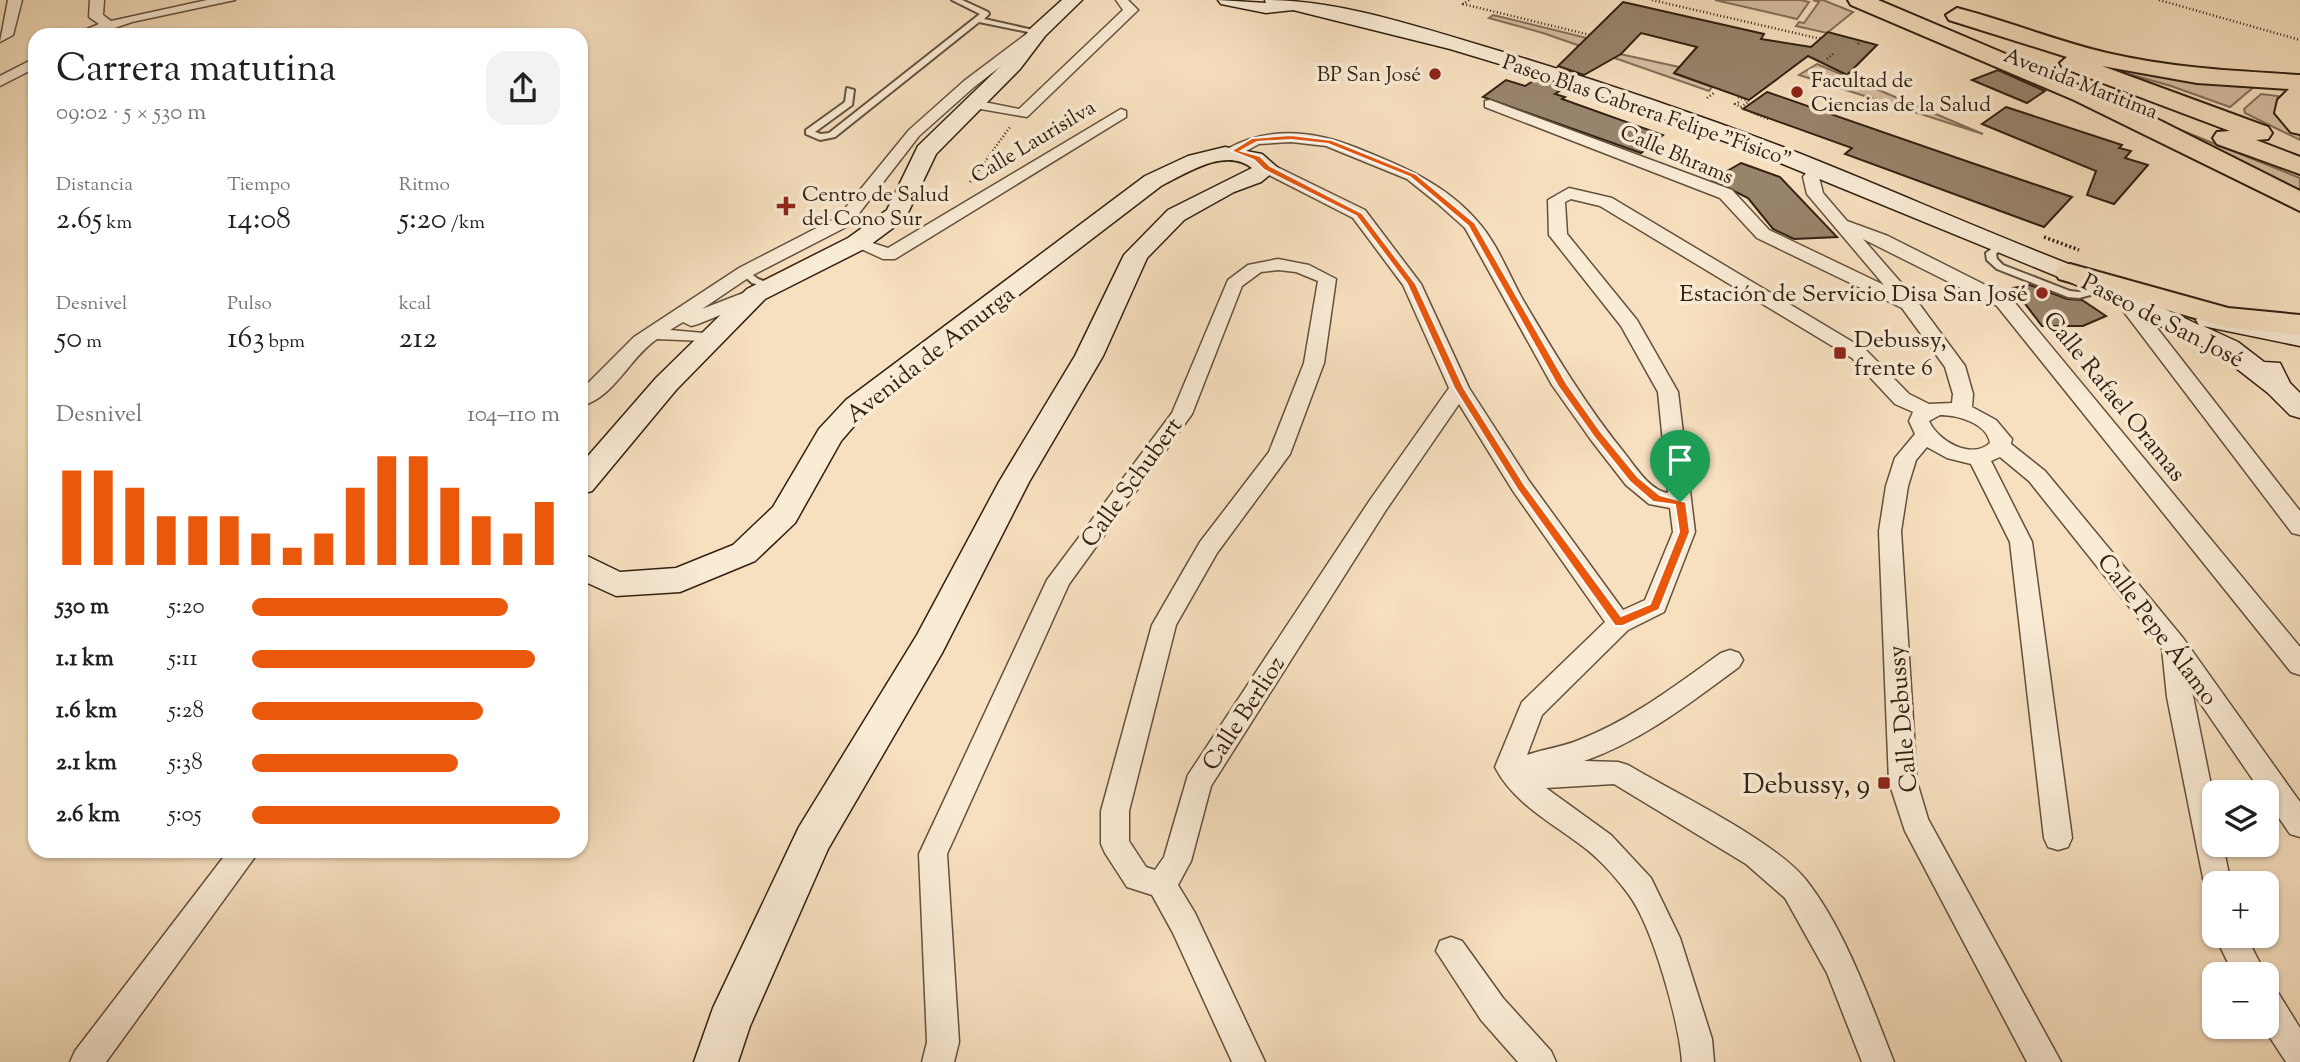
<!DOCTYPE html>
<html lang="es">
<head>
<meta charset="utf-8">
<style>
  :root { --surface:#fff; --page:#f2f2f2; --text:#222; --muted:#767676; --accent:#ea580c }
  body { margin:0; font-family:"Sorts Mill Goudy",serif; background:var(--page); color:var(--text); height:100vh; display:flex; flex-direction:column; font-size:26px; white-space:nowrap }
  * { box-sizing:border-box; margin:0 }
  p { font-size:23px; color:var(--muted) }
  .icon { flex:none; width:38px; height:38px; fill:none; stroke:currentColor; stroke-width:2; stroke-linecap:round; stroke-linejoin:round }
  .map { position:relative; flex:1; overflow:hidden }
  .panel { position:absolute; left:28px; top:28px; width:560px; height:830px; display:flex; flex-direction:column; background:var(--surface); border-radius:21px; box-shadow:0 2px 5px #0004 }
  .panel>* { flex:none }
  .fabs { position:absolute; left:2202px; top:780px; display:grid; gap:14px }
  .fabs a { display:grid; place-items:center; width:77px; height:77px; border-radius:14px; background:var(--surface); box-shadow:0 2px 5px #0004; font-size:35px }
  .pin { position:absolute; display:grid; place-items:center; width:60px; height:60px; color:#fff; margin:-72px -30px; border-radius:50% 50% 50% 0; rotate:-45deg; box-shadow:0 0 7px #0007 }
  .pin .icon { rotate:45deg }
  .round { display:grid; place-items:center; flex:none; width:74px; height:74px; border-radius:21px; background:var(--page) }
  .overview { display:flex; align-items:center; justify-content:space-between; height:119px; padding:0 28px }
  h1 { font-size:38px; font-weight:600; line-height:52px }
  .stats { display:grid; grid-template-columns:repeat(3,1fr); gap:10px; height:119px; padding:7px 28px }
  .stats div { display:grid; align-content:center }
  .stats b { font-size:30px; font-weight:600 }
  .stats small { font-size:19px; font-weight:400 }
  .stats p { font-size:19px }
  .chart { height:196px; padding:14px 28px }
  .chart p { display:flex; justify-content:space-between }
  .chart svg { width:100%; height:126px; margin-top:7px; stroke:var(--accent); stroke-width:6 }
  ul { padding:0 28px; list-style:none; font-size:23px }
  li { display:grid; grid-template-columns:112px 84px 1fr; align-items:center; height:52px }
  li i { height:18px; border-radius:9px; background:var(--accent) }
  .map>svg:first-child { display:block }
  .green { fill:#d6bfa2; stroke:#84705a; stroke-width:2 }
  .building { fill:#98846c; stroke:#322012; stroke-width:2 }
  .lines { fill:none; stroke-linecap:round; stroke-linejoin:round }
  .lane-casing { stroke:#63503d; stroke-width:4 }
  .street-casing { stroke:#63503d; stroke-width:3 }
  .secondary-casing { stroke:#322012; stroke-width:3 }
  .highway-casing { stroke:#322012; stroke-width:4 }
  .path-far1 { stroke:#322012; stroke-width:2.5; stroke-dasharray:1 2.5; stroke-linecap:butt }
  .path { stroke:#322012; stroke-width:3.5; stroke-dasharray:2 2.5; stroke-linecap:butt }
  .lane { fill:#faebd5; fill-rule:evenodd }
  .street { fill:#faebd5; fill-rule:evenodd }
  .secondary { fill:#faebd5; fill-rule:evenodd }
  .highway { fill:#f7e0bf; fill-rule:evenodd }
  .route { fill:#ea580c; stroke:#fff; stroke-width:2; fill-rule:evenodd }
  .poi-dot { fill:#8f2418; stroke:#faebd5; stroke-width:2.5 }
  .labels { text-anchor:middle; stroke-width:7; stroke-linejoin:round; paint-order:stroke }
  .far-poi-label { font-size:21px; fill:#322012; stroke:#faebd5; text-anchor:start }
  .far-street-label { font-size:21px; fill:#322012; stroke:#faebd5 }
  .poi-label { font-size:24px; fill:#322012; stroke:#faebd5; text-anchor:end }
  .street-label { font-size:24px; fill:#322012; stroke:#faebd5 }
  .near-poi-label { font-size:28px; fill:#322012; stroke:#faebd5; text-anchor:end }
</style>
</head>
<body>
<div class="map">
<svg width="2300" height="1062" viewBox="0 0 2300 1062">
  <rect width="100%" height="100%" fill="#f7e0bf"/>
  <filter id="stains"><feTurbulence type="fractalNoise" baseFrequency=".00286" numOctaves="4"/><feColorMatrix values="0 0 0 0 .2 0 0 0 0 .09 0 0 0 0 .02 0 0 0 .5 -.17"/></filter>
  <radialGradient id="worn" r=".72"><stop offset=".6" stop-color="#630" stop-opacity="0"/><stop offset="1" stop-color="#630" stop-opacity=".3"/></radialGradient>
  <g class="green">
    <polygon points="1715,0 1801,0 1809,2 1797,19"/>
    <polygon points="1813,0 1823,0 1853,12 1827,33 1796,26 1799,22 1804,23 1819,2"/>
    <polygon points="1493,15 1587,38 1584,42 1620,54 1679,67 1675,74 1712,87 1709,91 1543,33 1489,18"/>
    <polygon points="1817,64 1983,134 1799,75"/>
    <polygon points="2111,66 2255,86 2230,107 2171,86 2111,69"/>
    <polygon points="2261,94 2278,96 2276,107 2282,118 2300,132 2300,140 2245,113 2244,109"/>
    <polygon points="2173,127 2300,178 2300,193"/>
  </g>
  <g class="building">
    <polygon points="1623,2 1764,34 1761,39 1811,47 1828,32 1877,45 1847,75 1808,56 1749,100 1674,73 1697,47 1641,33 1621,54 1584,75 1558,66"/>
    <polygon points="1998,70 2045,91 2027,103 1972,80"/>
    <polygon points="1538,78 1566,87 1555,94 1565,97 1562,99 1663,135 1641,153 1483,97 1506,80 1525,86"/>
    <polygon points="1767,92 1969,162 2072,197 2044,227 1845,154 1852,148 1743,109"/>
    <polygon points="2006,107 2122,145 2119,148 2131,151 2125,158 2148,165 2114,204 2087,195 2096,171 1982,124"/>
    <polygon points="1741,163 1780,177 1837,237 1794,239 1773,229 1748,198 1712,180"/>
    <polygon points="2030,285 2067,299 2082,300 2106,316 2083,326 2042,326 2013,288"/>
  </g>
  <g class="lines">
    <defs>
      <g id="lane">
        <polygon points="952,0 962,0 988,12 989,14 984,19 1042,32 1038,34 979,22 835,137 820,140 806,134 806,130 845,102 847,88 854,90 852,105 815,132 821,134 829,133 980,14"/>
        <polygon points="2001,242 2006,245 1996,254 1997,259 2003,265 2070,291 2079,292 2099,287 2104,290 2102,292 2079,298 2068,297 1997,269 1987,260 1986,253"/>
        <polygon points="745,269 758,279 777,286 772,289 752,283 740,272"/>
      </g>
      <g id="street">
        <polygon points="8,0 22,0 13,35 0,42"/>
        <polygon points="90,0 104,0 103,15 111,21 207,0 235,0 132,22 94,35 73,35 99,24 89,17"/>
        <polygon points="1116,0 1128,0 1138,10 1027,117 969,107 969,101 974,100 1019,109 1123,10"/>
        <path d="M1033 29 1045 32 974 87 919 136 850 225 751 276 702 309 756 288 763 290 765 294 763 298 698 324 691 326 683 322 670 330 704 333 707 337 704 341 657 339C629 358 614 398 581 406V390L634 337 739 268 838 217 909 130 964 81Z"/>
        <polygon points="35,58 35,68 0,86 0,76"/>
        <path d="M1490 100 1732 190 1769 230 1884 285 1807 194 1803 177 1810 168H1822L1824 171 1819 177 1823 193 1847 221 1888 236 2011 298 2300 647V675L2291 672 1997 306 1863 239 1917 301 1965 366 1973 394 1972 407 1996 420 2012 439 2011 444 2045 471 2183 638 2300 802V837L2290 834 2266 799V793H2262L2192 691 2214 800V845H2223L2231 884H2214V896L2206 893 2167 697 2162 648 2029 481 2000 457 1991 461 2032 542 2072 838 2068 847 2058 850 2048 847 2044 838 2010 542 1971 464 1947 458 1927 447 1916 460 1908 486 1901 531 1917 782 1928 819 2061 1062H2027L1905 831 1889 782 1879 531 1886 486 1895 458 1915 434 1909 421 1913 412 1895 404 1852 358 1600 206 1571 199 1565 202 1567 234 1637 320 1678 392 1695 532 1664 612 1628 630 1542 715 1527 755C1544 749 1562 747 1579 740 1631 720 1676 685 1721 653L1730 650 1739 653 1743 660 1739 667C1690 703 1642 741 1584 761L1618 762 1628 765C1675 793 1774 840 1806 880 1845 929 1871 1004 1894 1062H1862L1827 973 1785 898 1746 864 1614 784 1546 788 1611 835 1651 878 1680 938 1712 1039 1714 1062H1682C1679 1022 1653 927 1629 895 1619 881 1603 863 1590 852 1557 825 1515 806 1495 767L1522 702 1605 622 1513 491 1459 404 1386 510 1211 786 1191 861 1178 885 1195 913 1265 1062H1232L1173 933 1152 895 1127 887 1105 853 1101 844V811L1152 625 1200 542 1269 452 1304 363 1318 281 1296 272 1278 270 1261 272 1242 286 1192 414 1069 584 947 854 959 1042 954 1062H922L927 1042 919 854 1047 580 1172 413 1228 280 1248 265 1278 259 1309 265 1336 279 1324 363 1290 454 1217 553 1176 625 1129 811V841L1146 867 1155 870 1164 857 1188 775 1370 500 1449 388 1403 285 1353 218 1261 171V165H1273L1365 210 1421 284 1469 388 1529 481 1623 610 1645 600 1673 532 1670 508 1649 504 1626 485 1591 440 1552 385 1465 228 1437 203 1407 179 1326 146 1291 142 1259 144 1241 154H1229V148C1270 126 1315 131 1357 148 1402 166 1446 184 1478 222 1497 243 1509 275 1523 300 1555 354 1586 406 1626 455 1636 468 1651 491 1668 493L1658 392 1621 326 1549 235 1548 200 1569 188 1612 198 1866 350 1909 394 1929 404 1952 403 1953 394 1945 367 1902 308 1757 238 1720 198 1485 107V101ZM1940 415C1957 415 1987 423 1990 443 1971 460 1938 441 1929 421Z"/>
        <polygon points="1121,109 1126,111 1126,117 895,259 883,259 848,243 857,238 888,248"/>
        <polygon points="2125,294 2132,296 2300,511 2300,535 2292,533 2118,304 2116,300 2118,296"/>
        <polygon points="229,850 260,850 106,1062 70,1062 75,1051"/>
        <polygon points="2215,936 2246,936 2266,975 2234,975"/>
        <polygon points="1451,937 1462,941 1503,998 1551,1051 1556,1062 1518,1062 1481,1020 1436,951 1440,941"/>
        <polygon points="2266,987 2277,991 2300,1028 2300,1062 2286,1062 2263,1027 2266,1027"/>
      </g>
      <g id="secondary">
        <polygon points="1062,0 1082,0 1045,36 1020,69 936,154 905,219 866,248 765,299 676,390 592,491 581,494 581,464 656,378 747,289 848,238 887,210 918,146 1006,61 1031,28"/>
        <path d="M1218 0 1266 3 1265 0C1339 0 1415 26 1486 47 1594 79 1701 115 1806 156 1906 196 2004 240 2105 278L2109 283 2199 325 2196 320 2200 314 2209 312 2300 330V346L2203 326 2238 342 2264 362 2280 363 2290 383 2300 393V418L2290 415 2268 393 2218 354 2066 280 1746 149 1569 85 1450 49 1293 10 1266 13 1221 4Z"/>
        <path d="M1225 147 1262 154 1278 168 1261 182 1234 192 1184 220 1147 258 1103 356 1029 482 942 653 828 849 750 1026 738 1062H694L713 1008 799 827 917 635 999 482 1075 356 1124 255 1168 210 1252 168C1225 147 1187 173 1161 186L866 412 841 441 795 523 755 561 680 592 616 596 581 580V553L620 572 676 568 733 545 773 507 819 429 846 400 1145 176 1188 156Z"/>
      </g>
      <g id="highway">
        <polygon points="1848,0 1878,0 2147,114 2300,191 2300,211 2074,100 1851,5"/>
        <path d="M1957 8C2008 21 2056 41 2107 53 2171 68 2235 71 2300 75V134L2291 132 2275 113 2278 100 2289 89 2197 83 2102 66 2268 127 2272 133 2268 139 2256 140 2300 157V174L2217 144 2213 138 2217 132 2230 131 2063 68 2060 63 2067 57 1949 20 1946 15Z"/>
        <polygon points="2070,264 2228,308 2300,315 2300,335 2226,327 2059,279 2055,273 2059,267"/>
      </g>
    </defs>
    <use href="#lane" class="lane-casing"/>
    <use href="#street" class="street-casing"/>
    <use href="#secondary" class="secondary-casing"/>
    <use href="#highway" class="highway-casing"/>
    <g class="path-far1">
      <polyline points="1469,0 1463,4 1590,35"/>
      <polyline points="1652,0 1821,39"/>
      <polyline points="2159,0 2300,40"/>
      <polyline points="1858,44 1860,41"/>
      <polyline points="1827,59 1833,54"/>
      <polyline points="1738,97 1749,101 1741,107 1735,104 1741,101"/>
      <polyline points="1707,98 1714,93"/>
      <polyline points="1751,112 1768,119"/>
      <polyline points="970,182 1010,127"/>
    </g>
    <polyline class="path" points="2044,237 2079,250"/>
    <use href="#lane" class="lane"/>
    <use href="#street" class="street"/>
    <use href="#secondary" class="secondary"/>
    <use href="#highway" class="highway"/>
  </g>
  <path class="route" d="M1291 135 1332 140 1416 174 1475 223 1567 384 1601 432 1638 477 1660 495 1686 502 1690 532 1659 610 1623 626H1615L1517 489 1454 388 1407 284 1356 216 1264 170 1254 160 1231 151 1252 138ZM1291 140 1328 144 1410 177 1468 226 1557 385 1594 437 1630 482 1653 502 1675 505 1679 532 1650 604 1621 616 1524 484 1464 388 1416 284 1362 213 1270 166 1260 156 1241 151 1257 142Z"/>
  <g class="poi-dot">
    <circle cx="1435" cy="74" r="7"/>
    <circle cx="1797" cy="92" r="7"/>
    <path d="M782.5 195.5h7v7h7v7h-7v7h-7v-7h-7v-7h7z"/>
    <circle cx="2042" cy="293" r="7"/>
    <rect x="1833" y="346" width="14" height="14" rx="3.5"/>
    <rect x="1877" y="776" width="14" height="14" rx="3.5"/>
  </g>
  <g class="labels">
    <g class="far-poi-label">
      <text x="1421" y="81" text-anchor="end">BP San José</text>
      <text x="1811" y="87">Facultad de<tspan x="1811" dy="24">Ciencias de la Salud</tspan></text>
      <text x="802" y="201">Centro de Salud<tspan x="802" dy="24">del Cono Sur</tspan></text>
    </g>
    <g class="far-street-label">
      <text transform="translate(2081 83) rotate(21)" y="7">Avenida Maritima</text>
      <text transform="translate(1647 110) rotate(19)" y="7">Paseo Blas Cabrera Felipe "Físico"</text>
      <text transform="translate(1033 141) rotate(-31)" y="7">Calle Laurisilva</text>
      <text transform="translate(1677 154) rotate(23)" y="7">Calle Bhrams</text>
    </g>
    <g class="poi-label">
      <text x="2028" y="301">Estación de Servicio Disa San José</text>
      <text x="1854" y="347" text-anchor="start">Debussy,<tspan x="1854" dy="28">frente 6</tspan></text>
    </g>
    <g class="street-label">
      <text transform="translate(2163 320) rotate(27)" y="8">Paseo de San José</text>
      <text transform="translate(930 354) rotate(-38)" y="8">Avenida de Amurga</text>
      <text transform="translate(2115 396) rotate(51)" y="8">Calle Rafael Oramas</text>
      <text transform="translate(1131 482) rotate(-54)" y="8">Calle Schubert</text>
      <text transform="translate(2158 629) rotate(53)" y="8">Calle Pepe Álamo</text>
      <text transform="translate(1243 713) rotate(-57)" y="8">Calle Berlioz</text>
      <text transform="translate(1902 719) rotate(-95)" y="8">Calle Debussy</text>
    </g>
    <g class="near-poi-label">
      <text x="1870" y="793">Debussy, 9</text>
    </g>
  </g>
  <rect width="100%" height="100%" filter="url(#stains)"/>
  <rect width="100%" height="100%" fill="url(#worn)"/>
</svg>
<div class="fabs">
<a><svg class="icon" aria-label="layers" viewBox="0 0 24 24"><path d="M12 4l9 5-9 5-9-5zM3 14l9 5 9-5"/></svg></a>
<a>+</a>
<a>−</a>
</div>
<div class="pin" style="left:1680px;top:502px;background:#1e9e55"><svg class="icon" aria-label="arrive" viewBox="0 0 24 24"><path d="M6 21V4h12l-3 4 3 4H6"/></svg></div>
<section class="panel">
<div class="overview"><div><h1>Carrera matutina</h1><p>09:02 · 5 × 530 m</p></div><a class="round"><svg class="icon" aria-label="share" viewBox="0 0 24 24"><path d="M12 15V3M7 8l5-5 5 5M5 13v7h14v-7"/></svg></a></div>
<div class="stats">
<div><p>Distancia</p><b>2.65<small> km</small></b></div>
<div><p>Tiempo</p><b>14:08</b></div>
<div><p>Ritmo</p><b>5:20<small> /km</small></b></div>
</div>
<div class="stats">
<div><p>Desnivel</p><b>50<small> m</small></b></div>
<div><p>Pulso</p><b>163<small> bpm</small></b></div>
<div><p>kcal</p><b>212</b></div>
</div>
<div class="chart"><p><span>Desnivel</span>104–110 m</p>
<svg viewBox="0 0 160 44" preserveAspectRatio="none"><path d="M5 44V11M15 44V11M25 44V17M35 44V27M45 44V27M55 44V27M65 44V33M75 44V38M85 44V33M95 44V17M105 44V6M115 44V6M125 44V17M135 44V27M145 44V33M155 44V22"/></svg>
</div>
<ul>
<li><b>530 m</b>5:20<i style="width:83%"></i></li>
<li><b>1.1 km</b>5:11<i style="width:92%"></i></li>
<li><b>1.6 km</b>5:28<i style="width:75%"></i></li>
<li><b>2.1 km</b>5:38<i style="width:67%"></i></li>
<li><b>2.6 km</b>5:05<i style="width:100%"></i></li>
</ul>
</section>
</div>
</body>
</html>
